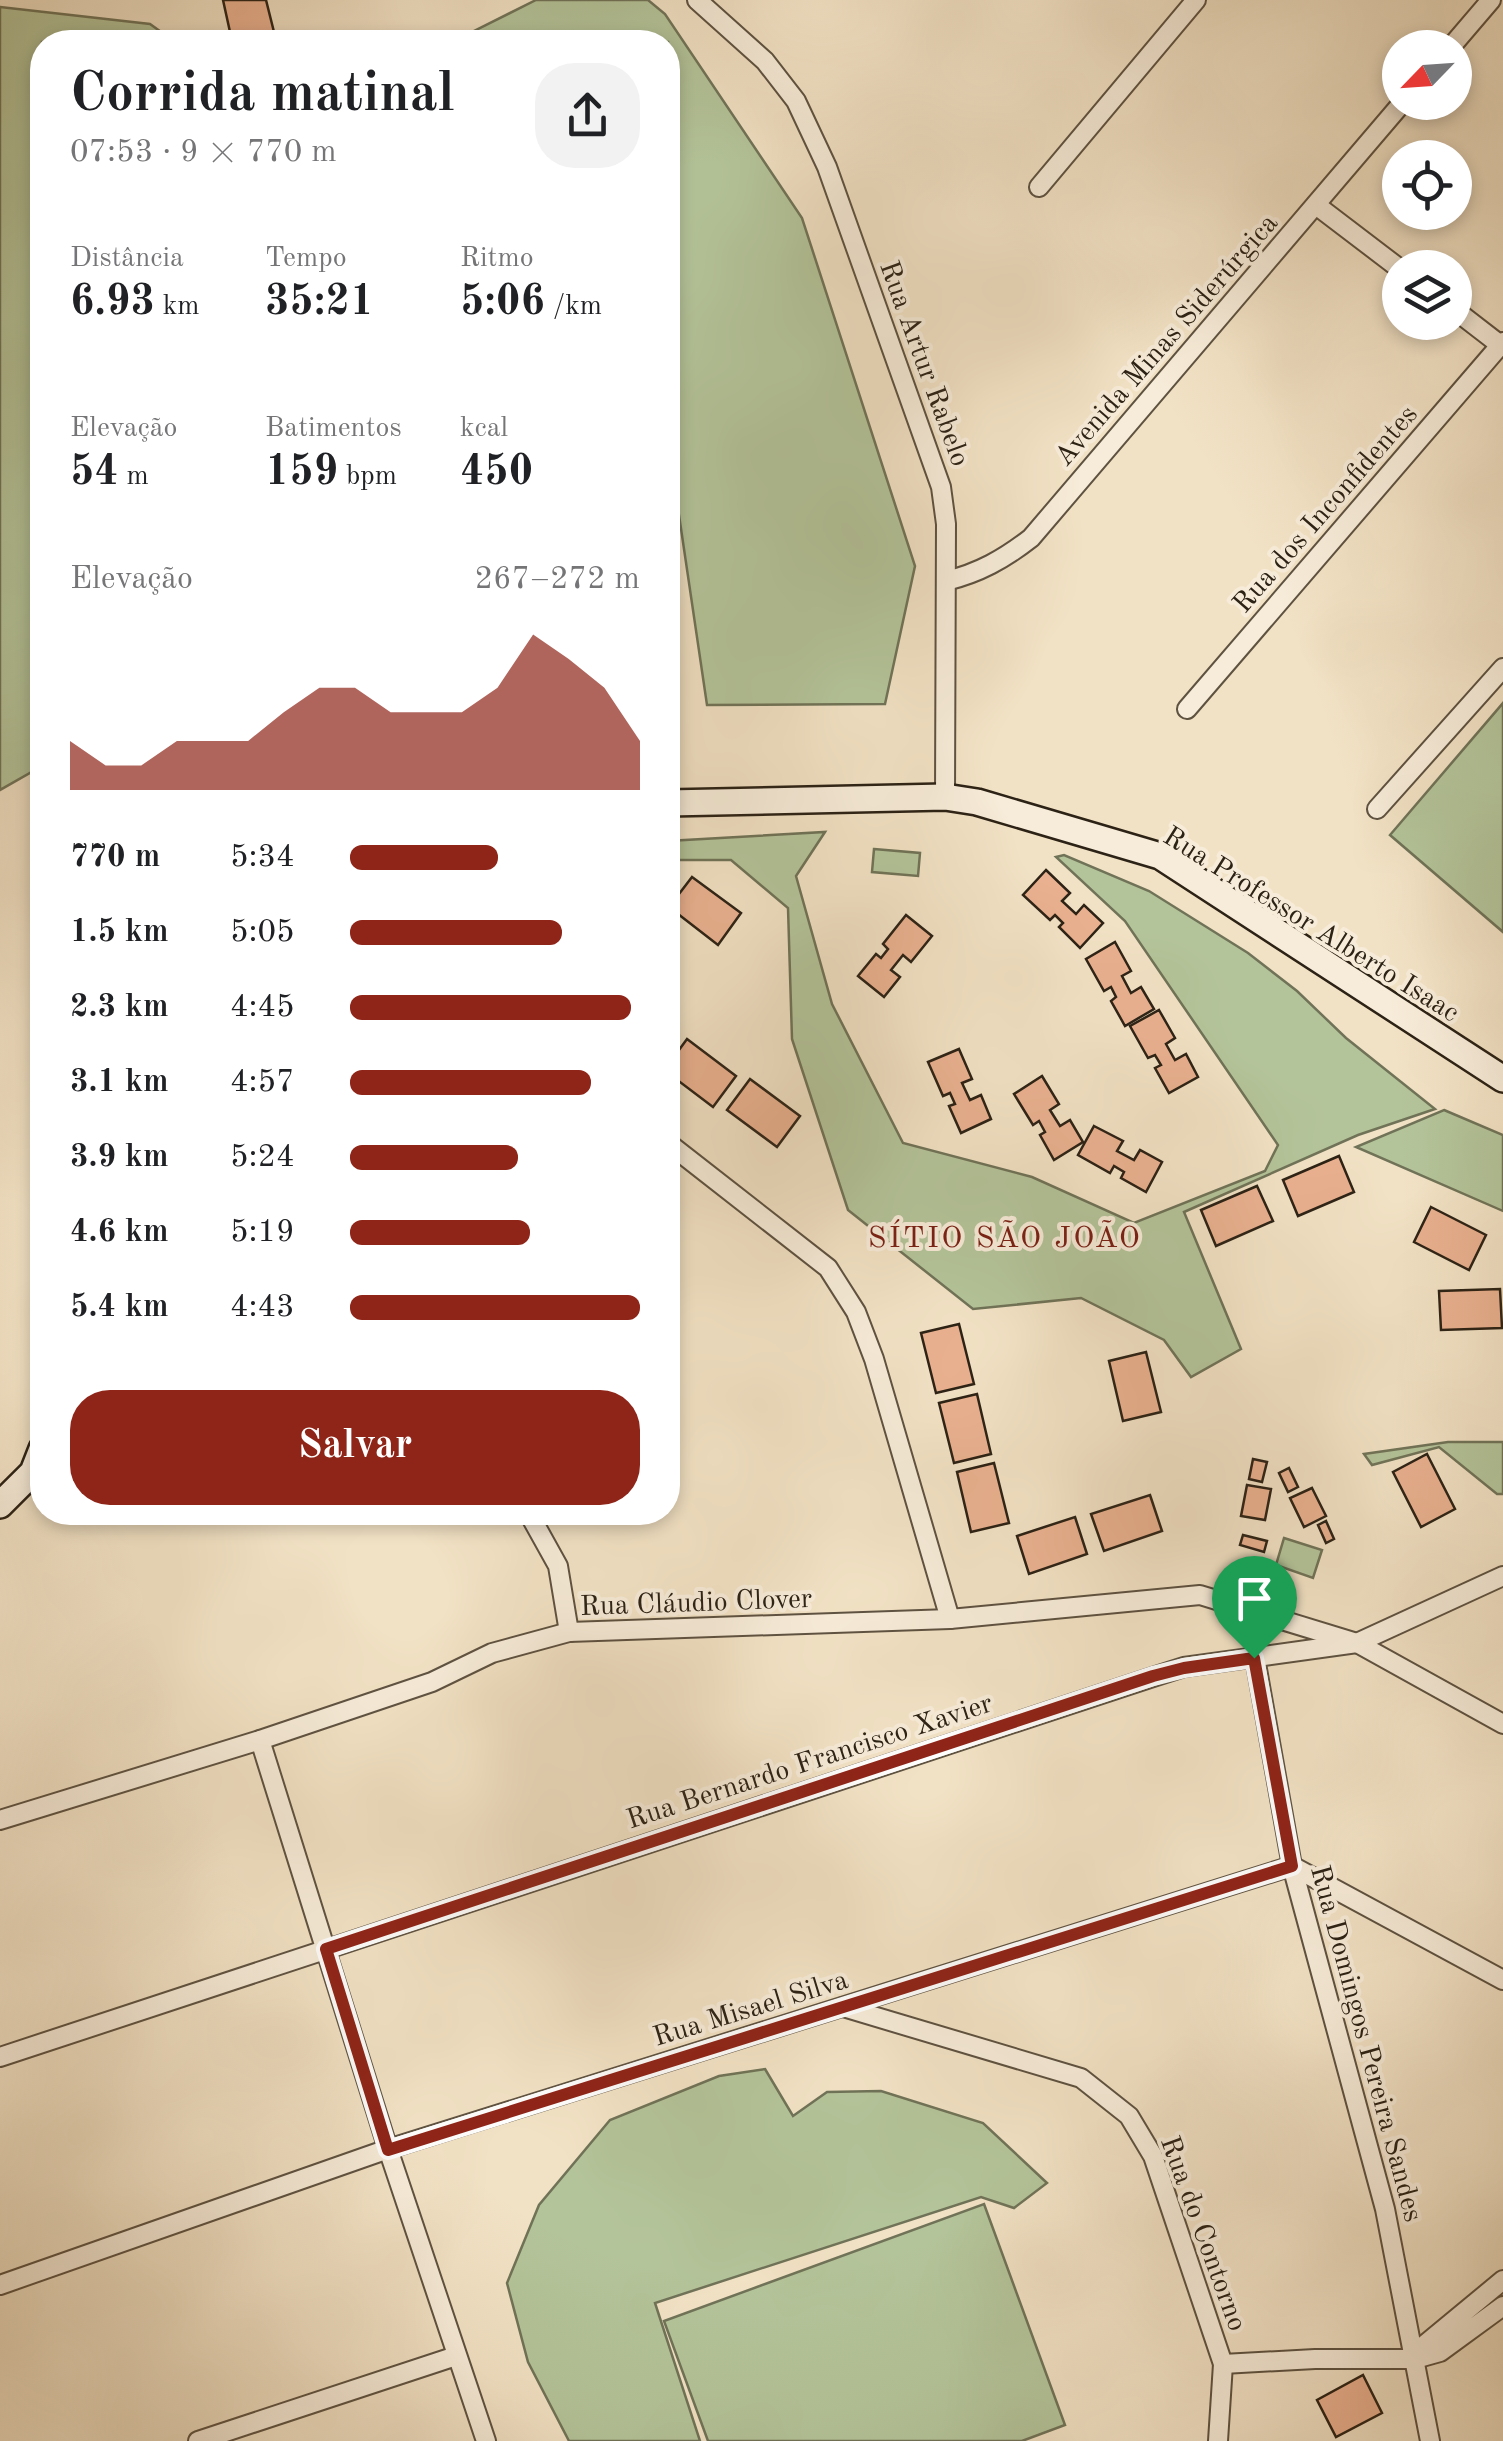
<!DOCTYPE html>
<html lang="pt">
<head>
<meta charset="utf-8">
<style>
  :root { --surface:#fff; --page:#f2f2f2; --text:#202124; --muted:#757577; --accent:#8f2418 }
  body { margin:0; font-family:"Old Standard TT",serif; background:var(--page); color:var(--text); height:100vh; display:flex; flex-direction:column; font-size:38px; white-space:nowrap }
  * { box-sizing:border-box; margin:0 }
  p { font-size:32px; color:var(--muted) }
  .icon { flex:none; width:55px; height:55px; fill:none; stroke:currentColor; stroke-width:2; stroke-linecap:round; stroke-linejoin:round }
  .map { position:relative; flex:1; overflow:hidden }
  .details { position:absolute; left:30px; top:30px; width:650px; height:1495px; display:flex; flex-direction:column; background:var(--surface); border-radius:40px; box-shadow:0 5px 15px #0003 }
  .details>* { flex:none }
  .needle { width:65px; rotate:245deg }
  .buttons { position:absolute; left:1382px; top:30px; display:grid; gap:20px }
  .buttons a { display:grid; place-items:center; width:90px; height:90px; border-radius:50%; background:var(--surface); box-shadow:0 5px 15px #0003; font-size:50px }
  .pin { position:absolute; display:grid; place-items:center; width:85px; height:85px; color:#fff; margin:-102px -42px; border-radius:50% 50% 50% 0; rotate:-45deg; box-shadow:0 0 10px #0007 }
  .pin .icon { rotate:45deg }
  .round { display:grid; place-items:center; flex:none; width:105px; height:105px; border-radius:40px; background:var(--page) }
  .headline { display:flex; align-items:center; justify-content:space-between; height:170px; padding:0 40px }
  h1 { font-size:55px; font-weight:800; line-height:75px }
  .metrics { display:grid; grid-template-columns:repeat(3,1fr); gap:15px; height:170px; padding:10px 40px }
  .metrics div { display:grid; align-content:center }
  .metrics b { font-size:42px; font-weight:800 }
  .metrics small { font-size:28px; font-weight:400 }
  .metrics p { font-size:28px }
  .chart { height:280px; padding:20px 40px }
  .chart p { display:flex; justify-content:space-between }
  .chart svg { width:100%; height:180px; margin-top:10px; fill:var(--accent); opacity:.7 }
  .primary-button { display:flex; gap:20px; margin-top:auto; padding:20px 40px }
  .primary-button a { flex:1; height:115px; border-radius:40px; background:var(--accent); color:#fff; font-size:40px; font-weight:800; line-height:115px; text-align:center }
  ul { padding:0 40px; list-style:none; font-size:32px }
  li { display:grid; grid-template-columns:160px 120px 1fr; align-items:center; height:75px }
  li i { height:25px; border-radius:12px; background:var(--accent) }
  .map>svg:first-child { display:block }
  .green { fill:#b4c49a; stroke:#707358; stroke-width:2.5 }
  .building { fill:#eab190; stroke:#2c2215; stroke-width:2.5 }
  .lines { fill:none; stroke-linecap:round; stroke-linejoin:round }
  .street-casing { stroke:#5e5241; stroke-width:22 }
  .secondary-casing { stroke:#2c2215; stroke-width:30 }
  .street { stroke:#f7ecd9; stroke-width:18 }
  .secondary { stroke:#f7ecd9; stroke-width:25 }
  .route-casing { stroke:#fff; stroke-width:20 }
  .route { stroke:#8f2418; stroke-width:12 }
  .labels { text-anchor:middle; stroke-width:8; stroke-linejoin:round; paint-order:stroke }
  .street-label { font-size:28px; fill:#2c2215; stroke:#f7ecd9 }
  .neighbourhood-label { font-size:30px; letter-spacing:2.5px; fill:#7a1f14; stroke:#f7ecd9 }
</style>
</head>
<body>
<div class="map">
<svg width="1503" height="2441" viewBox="0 0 1503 2441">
  <rect width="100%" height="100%" fill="#f2e2c5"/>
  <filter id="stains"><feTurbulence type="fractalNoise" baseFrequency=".002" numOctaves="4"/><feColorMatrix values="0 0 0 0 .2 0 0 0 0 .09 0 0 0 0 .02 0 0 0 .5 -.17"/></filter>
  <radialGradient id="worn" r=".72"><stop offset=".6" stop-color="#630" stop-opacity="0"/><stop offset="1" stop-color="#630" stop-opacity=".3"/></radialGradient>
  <g class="green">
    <polygon points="536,0 648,0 665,14 802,218 915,566 885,704 707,705 675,488 668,464 668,42 452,42"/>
    <polygon points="0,7 150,24 175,42 42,42 42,766 0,790"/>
    <polygon points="1503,703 1503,932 1390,835"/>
    <polygon points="825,832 796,876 832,1004 903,1143 1032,1177 1134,1223 1265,1171 1278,1145 1125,921 1056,857 1064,855 1149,891 1248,953 1297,991 1346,1038 1435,1109 1358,1135 1184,1212 1241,1349 1191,1377 1164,1340 1081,1298 973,1309 848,1210 792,1039 788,908 731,860 668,860 668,841"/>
    <polygon points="874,849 920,853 918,876 872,872"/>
    <polygon points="1444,1110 1503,1135 1503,1211 1356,1147"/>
    <polygon points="1448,1442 1503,1442 1503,1494 1497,1494 1439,1447 1372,1465 1364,1454"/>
    <polygon points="1284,1538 1322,1550 1313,1578 1276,1565"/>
    <polygon points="765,2069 793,2116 827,2092 881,2091 983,2123 1047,2183 1014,2208 981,2197 655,2303 700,2441 569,2441 528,2362 507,2283 539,2205 610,2120 719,2076"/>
    <polygon points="984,2204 1065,2425 1022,2441 708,2441 664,2321"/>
  </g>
  <g class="building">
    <polygon points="223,0 266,0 274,32 232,41"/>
    <polygon points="1046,870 1070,893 1062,901 1076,914 1084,905 1103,923 1080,948 1059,927 1063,923 1055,915 1050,920 1023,895"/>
    <polygon points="692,877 741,913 718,945 669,907"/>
    <polygon points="906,915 932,936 911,962 903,955 891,970 900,977 884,997 858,976 876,954 881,958 888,949 883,944"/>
    <polygon points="1115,942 1131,971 1122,976 1131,993 1141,987 1154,1009 1125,1026 1111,1001 1116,997 1111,987 1104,991 1086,959"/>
    <polygon points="1159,1010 1175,1038 1166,1044 1175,1060 1186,1054 1198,1077 1169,1093 1155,1068 1161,1065 1155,1055 1148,1058 1130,1026"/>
    <polygon points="687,1039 736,1076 713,1107 668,1073 668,1065"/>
    <polygon points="959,1049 972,1079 962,1083 970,1100 981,1095 991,1119 961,1133 949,1106 955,1104 950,1093 943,1096 928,1062"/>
    <polygon points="1042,1076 1059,1104 1050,1110 1060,1126 1070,1120 1083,1142 1054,1160 1040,1135 1045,1132 1039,1121 1033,1125 1014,1094"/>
    <polygon points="750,1079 800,1116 777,1147 727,1110"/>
    <polygon points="1094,1126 1123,1141 1117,1151 1134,1160 1140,1150 1162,1162 1146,1192 1121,1178 1124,1172 1114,1166 1110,1173 1078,1155"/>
    <polygon points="1339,1156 1354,1192 1298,1216 1283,1180"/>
    <polygon points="1257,1186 1273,1221 1216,1246 1201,1210"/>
    <polygon points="1431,1207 1486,1235 1469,1270 1414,1242"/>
    <polygon points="1500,1289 1502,1328 1441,1330 1439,1291"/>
    <polygon points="959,1324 974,1384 936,1393 921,1333"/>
    <polygon points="1146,1352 1161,1412 1123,1421 1109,1361"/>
    <polygon points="977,1394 991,1454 954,1463 939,1403"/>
    <polygon points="1427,1454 1455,1509 1421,1527 1393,1472"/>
    <polygon points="1253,1459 1267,1462 1262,1482 1249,1479"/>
    <polygon points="994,1463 1009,1523 971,1532 957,1472"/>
    <polygon points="1289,1468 1298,1487 1288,1492 1279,1473"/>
    <polygon points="1247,1485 1271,1489 1265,1520 1241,1516"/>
    <polygon points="1312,1488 1326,1516 1304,1527 1290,1498"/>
    <polygon points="1150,1495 1162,1531 1104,1551 1091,1514"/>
    <polygon points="1075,1517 1087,1554 1029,1574 1017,1536"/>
    <polygon points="1326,1521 1334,1539 1326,1543 1318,1525"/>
    <polygon points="1243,1535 1267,1541 1264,1552 1240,1545"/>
    <polygon points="1363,2375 1382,2413 1336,2437 1317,2400"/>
  </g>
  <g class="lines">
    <defs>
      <g id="street">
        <polyline points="697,0 765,61 796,101 827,167 941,487 946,524 945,797"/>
        <polyline points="1450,48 1491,0"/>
        <polyline points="1039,187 1196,0"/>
        <polyline points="1316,205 1400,269"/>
        <polyline points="1455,310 1503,347"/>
        <path d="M946 581C979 573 1004 559 1031 538L1403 102"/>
        <polyline points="1187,709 1503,342"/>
        <polyline points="1377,809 1503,668"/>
        <polyline points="668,1143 828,1268 856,1312 874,1359 950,1619"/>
        <polyline points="528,1512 558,1566 569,1632"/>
        <polyline points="1255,1658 1292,1866 1385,2209 1430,2441"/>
        <polyline points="260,1740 388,2149 486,2441"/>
        <polyline points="0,1820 260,1740 432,1682 492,1653 569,1632 950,1619 1200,1595 1357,1643 1503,1724"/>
        <polyline points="843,2007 1081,2078 1129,2116 1153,2156 1223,2364 1218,2441"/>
        <polyline points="0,2057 1153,1677 1184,1667 1357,1643 1503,1576"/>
        <polyline points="1503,2280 1422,2347 1415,2359 1440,2352 1503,2306"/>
        <polyline points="0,2285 388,2149 1292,1866 1503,1980"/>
        <polyline points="1223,2364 1315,2359 1415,2359"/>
        <polyline points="198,2441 456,2356"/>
      </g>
      <g id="secondary">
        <polyline points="668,803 945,797 977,802 1160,856 1503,1079"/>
        <polyline points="0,1505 33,1472 42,1449"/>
      </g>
    </defs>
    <use href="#street" class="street-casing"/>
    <use href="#secondary" class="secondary-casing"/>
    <use href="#street" class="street"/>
    <use href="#secondary" class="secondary"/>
  </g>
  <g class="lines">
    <defs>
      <polygon id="route" points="1254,1658 1292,1866 388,2150 326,1949 1153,1676 1184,1668"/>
    </defs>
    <use href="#route" class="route-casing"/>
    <use href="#route" class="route"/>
  </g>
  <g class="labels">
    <g class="street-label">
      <text transform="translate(1165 339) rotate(-49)" y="10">Avenida Minas Siderúrgica</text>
      <text transform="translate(926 363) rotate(70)" y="10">Rua Artur Rabelo</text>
      <text transform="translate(1324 508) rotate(-49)" y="10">Rua dos Inconfidentes</text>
      <text transform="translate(1312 923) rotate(32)" y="10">Rua Professor Alberto Isaac</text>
      <text transform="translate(696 1601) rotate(-2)" y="10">Rua Cláudio Clover</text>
      <text transform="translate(809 1760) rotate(-18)" y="10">Rua Bernardo Francisco Xavier</text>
      <text transform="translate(750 2007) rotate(-17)" y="10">Rua Misael Silva</text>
      <text transform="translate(1368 2043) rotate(75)" y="10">Rua Domingos Pereira Sandes</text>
      <text transform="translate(1205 2233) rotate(70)" y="10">Rua do Contorno</text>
    </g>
    <g class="neighbourhood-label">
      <text x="1005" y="1247">SÍTIO SÃO JOÃO</text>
    </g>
  </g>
  <rect width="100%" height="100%" filter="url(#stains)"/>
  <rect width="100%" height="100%" fill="url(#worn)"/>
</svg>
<div class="buttons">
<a><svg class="needle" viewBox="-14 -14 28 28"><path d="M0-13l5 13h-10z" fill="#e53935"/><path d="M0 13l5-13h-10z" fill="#757577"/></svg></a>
<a><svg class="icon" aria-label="locate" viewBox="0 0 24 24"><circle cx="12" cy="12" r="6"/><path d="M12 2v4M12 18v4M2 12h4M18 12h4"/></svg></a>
<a><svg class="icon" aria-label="layers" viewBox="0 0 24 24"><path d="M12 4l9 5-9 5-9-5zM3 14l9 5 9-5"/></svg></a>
</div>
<div class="pin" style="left:1254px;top:1658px;background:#1e9e55"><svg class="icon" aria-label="arrive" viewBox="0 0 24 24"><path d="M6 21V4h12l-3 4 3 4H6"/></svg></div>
<section class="details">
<div class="headline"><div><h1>Corrida matinal</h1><p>07:53 · 9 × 770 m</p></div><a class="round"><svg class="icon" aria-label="share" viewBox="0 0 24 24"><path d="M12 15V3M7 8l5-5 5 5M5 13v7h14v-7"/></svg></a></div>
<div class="metrics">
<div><p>Distância</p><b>6.93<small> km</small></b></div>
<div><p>Tempo</p><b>35:21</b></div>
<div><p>Ritmo</p><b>5:06<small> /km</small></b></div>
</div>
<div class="metrics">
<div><p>Elevação</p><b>54<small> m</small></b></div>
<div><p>Batimentos</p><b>159<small> bpm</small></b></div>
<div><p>kcal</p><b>450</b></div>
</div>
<div class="chart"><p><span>Elevação</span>267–272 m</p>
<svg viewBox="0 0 160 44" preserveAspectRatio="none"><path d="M0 44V32L10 38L20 38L30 32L40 32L50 32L60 25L70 19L80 19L90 25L100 25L110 25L120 19L130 6L140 12L150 19L160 32V44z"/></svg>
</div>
<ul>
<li><b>770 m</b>5:34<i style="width:51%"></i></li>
<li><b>1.5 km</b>5:05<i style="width:73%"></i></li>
<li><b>2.3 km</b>4:45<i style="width:97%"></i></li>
<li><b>3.1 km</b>4:57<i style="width:83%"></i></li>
<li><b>3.9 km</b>5:24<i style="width:58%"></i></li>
<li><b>4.6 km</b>5:19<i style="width:62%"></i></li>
<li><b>5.4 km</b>4:43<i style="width:100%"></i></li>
</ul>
<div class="primary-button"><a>Salvar</a></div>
</section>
</div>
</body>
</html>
